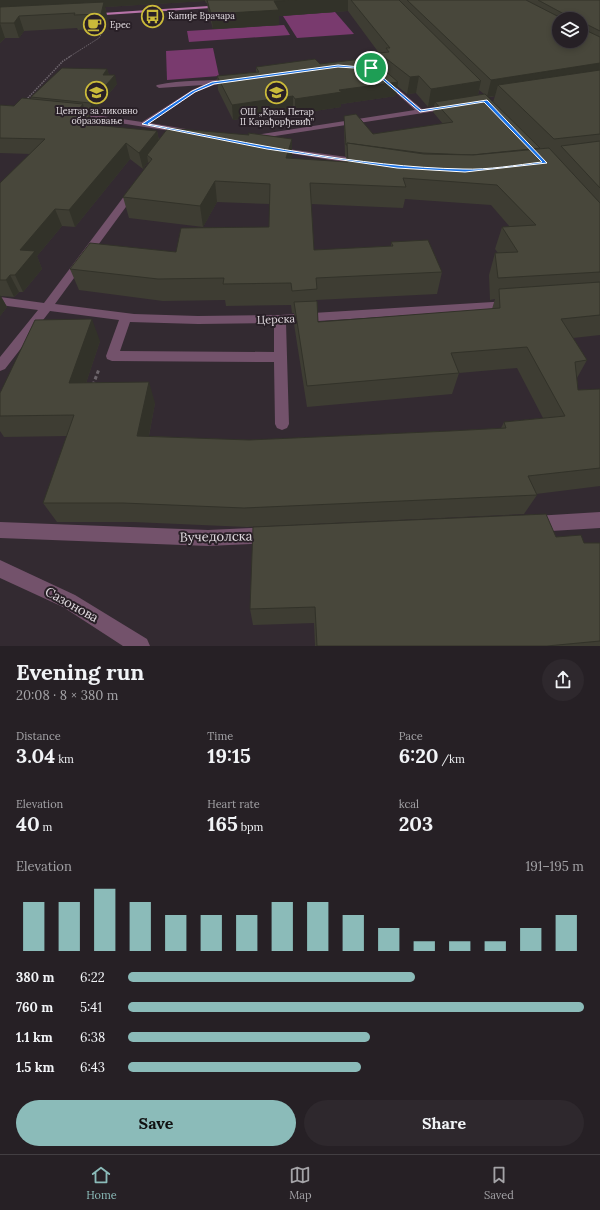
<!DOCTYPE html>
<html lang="en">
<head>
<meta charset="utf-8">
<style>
  :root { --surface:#262025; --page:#2e282d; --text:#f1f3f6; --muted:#a4a3a7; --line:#423e42; --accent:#8bbbb9 }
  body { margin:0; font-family:Lora,serif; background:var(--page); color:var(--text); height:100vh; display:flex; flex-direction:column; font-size:15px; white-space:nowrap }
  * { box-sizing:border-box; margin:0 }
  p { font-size:13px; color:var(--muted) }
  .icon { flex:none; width:22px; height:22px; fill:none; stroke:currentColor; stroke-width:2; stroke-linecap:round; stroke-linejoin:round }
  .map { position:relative; height:646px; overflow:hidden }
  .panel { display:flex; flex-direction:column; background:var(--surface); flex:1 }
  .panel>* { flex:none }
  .buttons { position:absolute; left:552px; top:12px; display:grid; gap:8px }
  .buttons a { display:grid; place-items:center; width:36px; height:36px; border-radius:50%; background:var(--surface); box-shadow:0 2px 6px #0003,0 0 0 1px var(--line); font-size:20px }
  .pin { position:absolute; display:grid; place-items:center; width:34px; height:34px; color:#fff; margin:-17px; border:2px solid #fff; border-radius:50%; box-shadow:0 1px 4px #0007 }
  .round { display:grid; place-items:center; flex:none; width:42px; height:42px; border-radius:21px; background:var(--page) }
  .head { display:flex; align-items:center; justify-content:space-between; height:68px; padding:0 16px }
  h1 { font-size:22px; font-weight:700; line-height:30px }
  .figures { display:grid; grid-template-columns:repeat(3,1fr); gap:6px; height:68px; padding:4px 16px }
  .figures div { display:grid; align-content:center }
  .figures b { font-size:20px; font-weight:700 }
  .figures small { font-size:11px; font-weight:400 }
  .figures p { font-size:11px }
  .chart { height:112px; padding:8px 16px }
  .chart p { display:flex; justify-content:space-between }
  .chart svg { width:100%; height:72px; margin-top:4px; stroke:var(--accent); stroke-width:6 }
  .primary-button { display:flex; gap:8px; margin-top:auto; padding:8px 16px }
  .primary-button a { flex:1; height:46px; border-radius:24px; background:var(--accent); color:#111; font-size:16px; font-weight:700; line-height:46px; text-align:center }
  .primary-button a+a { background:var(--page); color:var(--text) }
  ul { padding:0 16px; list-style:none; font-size:13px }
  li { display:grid; grid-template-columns:64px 48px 1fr; align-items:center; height:30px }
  li i { height:10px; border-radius:5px; background:var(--accent) }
  .tabs { display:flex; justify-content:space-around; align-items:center; height:56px; border-top:1px solid var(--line); background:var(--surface); font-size:11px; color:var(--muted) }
  .tabs a { display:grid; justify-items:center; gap:2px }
  .tabs .active { color:var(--accent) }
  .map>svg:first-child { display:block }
  .green { fill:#793a6e }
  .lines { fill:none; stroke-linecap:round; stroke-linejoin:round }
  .path-far2 { stroke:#6d656c; stroke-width:1; stroke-dasharray:1.5 1; stroke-linecap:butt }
  .path-far1 { stroke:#6d656c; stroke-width:1.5; stroke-dasharray:1.5 1; stroke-linecap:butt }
  .path { stroke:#6d656c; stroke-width:3; stroke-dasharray:3.5 2.5; stroke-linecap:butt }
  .minor { fill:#73526b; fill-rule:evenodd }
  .major { fill:#b673a8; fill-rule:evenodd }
  .wall { fill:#3e3d33; fill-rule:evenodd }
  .shaded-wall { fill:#323229 }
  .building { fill:#48473b; stroke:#323229 }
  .route { fill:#1a73e8; stroke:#fff; fill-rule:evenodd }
  .labels { text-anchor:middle; stroke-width:4; stroke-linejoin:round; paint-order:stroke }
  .far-poi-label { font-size:9px; fill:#e0dadf; stroke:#292027; text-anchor:start }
  .street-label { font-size:11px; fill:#e0dadf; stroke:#292027 }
  .near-street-label { font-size:13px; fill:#e0dadf; stroke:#292027 }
</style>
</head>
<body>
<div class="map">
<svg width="600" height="646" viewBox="0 0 600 646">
  <rect width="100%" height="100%" fill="#332a31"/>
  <g class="green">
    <polygon points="335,12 354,34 297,38 283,16"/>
    <polygon points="284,25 290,35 189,42 187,31"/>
    <polygon points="213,48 219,76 167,80 166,51"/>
  </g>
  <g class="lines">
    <polyline class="path-far2" points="69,57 99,38 104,30"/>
    <polyline class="path-far1" points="26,100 63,61 71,56"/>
    <polyline class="path" points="93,385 99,369"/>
    <g class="minor">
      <path d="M234 78 237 80 236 81 214 85 196 92 150 123 186 129 187 131 183 133 75 116 71 114 75 112 142 122 192 90 203 85 159 88 156 86 157 85C182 79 208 82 234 78Z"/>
      <polygon points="385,78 422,109 449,105 453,107 449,109 249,140 245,138 249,136 415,110 383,81 382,80"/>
      <polygon points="273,147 362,159 366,162 362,165 276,151 273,151"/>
      <path d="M134 186 139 189 55 304 134 314 198 316 280 315 509 301 515 305 509 309 286 323 289 424 287 428 282 430 277 428 275 424 274 362 112 361 107 359 106 356 119 320 50 311 5 369 0 371V357L38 310 0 305V297L44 303 131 187ZM130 322 198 324 274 323V352L120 351Z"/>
      <polygon points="600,512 600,528 535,532 529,530 527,524 529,518 535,516"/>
      <polygon points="0,522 208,530 269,527 275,529 277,535 275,541 269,543 208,546 0,538"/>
      <polygon points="0,560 75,595 147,639 150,646 123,646 63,607 0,578"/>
    </g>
    <polygon class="major" points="224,5 226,7 90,16 87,14"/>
  </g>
  <g class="wall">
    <path d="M0 0H600V335L573 338 587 360 577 378 578 390 600 389V486L536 494 537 495 524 514 247 527 133 522H57L43 503 67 436 4 437 0 431V393L100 341 86 383 155 403 149 436 249 440 450 431 501 428 504 422 543 418 517 368 459 373 452 394 307 407 294 324V313H292L291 305 226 306 225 300 163 301 79 290 70 269 176 252 269 227 270 204 217 202 203 227 129 218 123 197 149 163 148 162 143 169 130 159 75 227 62 226 37 256 42 269 23 292H19L14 297 1 296 7 307 0 316V183L30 154 0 153V105L14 106 31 99V97L107 69 109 75 117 84 93 113 85 112 86 115 93 125 157 131 159 140 248 135V133L292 139V159L346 162V157L345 156 344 126V116L373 134 443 124 433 112 434 106 428 107 416 93 407 94 397 86 396 96 341 104V107L295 114 293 111 233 120 218 90 217 76 256 72V67L320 64 378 65 379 53 348 11 279 16V25L213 29 208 10 207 3H206L205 1 105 7 107 16 104 29 78 30 77 28 24 31 19 38H5L0 43ZM559 19H581V41ZM479 90 484 94 478 95ZM495 96 493 102 488 97H492ZM405 199 491 205 510 227H502L495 249 498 253H495L489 275 490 300 495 299 492 309 318 322 316 300 437 294 442 272 391 242V246L314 250 311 204 403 208Z"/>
    <polygon points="556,537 584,543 600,543 600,646 315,646 314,623 253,625 250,609"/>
  </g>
  <g class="shaded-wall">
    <polygon points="0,0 205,0 205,1 105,7 107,16 104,29 101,14 103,8 0,14"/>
    <polygon points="298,0 348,0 348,11 279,16 279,25 213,29 211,14 274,1"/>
    <polygon points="19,16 24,31 19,38 14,23"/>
    <polygon points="0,23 5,38 0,43"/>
    <polygon points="600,63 600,79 498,85 495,96 487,97 491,80"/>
    <polygon points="107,69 110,78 103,75"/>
    <polygon points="115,75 117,84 93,113 90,103"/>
    <polygon points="419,76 416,93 407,94 410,77"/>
    <polygon points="481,81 477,99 435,102 434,106 428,107 431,89"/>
    <polygon points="398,82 396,96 341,104 341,107 295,114 295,99 339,90"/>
    <polygon points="293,96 293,111 233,120 232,105"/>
    <polygon points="83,104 87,119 74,115"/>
    <polygon points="90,115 94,130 83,124"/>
    <polygon points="157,131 160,146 147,155 148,162 143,169 139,153"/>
    <polygon points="292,139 292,159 286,158"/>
    <polygon points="126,143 130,159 75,227 69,210"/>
    <polygon points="215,181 217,202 203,227 200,206"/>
    <polygon points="55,209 62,226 37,256 42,269 23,292 15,275 20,250"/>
    <polygon points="10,275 19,292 14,297 6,280"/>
    <polygon points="0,295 7,307 0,316"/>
    <polygon points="92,319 100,341 79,404 69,383"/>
    <polygon points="149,382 155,403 145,456 137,436"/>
  </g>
  <g class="building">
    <polygon points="207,0 298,0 274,1 279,10 211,14"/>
    <polygon points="351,0 399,0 481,81 431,89 419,76 410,77 379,53 389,52 386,48 390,48"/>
    <polygon points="407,0 526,0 563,19 559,19 559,41 581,41 581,28 600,37 600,63 491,80"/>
    <polygon points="538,0 600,0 600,31 586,24 581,24 581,19 565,19 564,14"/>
    <polygon points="104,2 101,14 74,15 75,13 19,16 14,23 0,23 0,7"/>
    <polygon points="370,58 398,82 339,90 342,92 295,99 293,96 232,105 217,76 259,72 256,67 315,59 320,64"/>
    <polygon points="62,68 107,69 103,75 115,75 90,103 31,97"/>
    <polygon points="600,70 600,134 554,139 498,85"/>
    <polygon points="485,94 540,148 472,155 423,153 347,143 347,145 346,145 344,116 356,114 373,134 453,122 435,102"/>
    <polygon points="22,98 83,104 74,115 90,115 83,124 157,131 139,153 126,143 69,210 55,209 20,250 35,251 15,275 10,275 6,280 0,280 0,183 45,139 0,138 0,105 14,106"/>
    <polygon points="168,128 249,135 248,133 292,139 286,158 348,162 347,143 424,154 473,155 549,148 600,203 600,272 498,278 495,253 518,252 502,227 536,225 497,185 403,178 406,187 310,183 314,250 393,246 391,242 428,240 442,272 316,278 317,289 292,291 291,283 223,284 224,278 158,279 70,269 90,243 176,252 181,228 269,227 270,184 215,181 200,206 123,197 152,159 147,155"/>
    <polygon points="600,141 600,188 561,146"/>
    <polygon points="600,282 600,315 561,319 587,360 575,362 578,390 600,389 600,468 528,476 537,495 244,508 123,503 43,503 74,415 0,416 0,393 35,320 92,319 69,383 149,382 137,436 249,440 450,431 506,428 504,422 565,416 527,347 451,353 459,373 307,386 294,302 317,301 318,322 500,308 499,289"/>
    <polygon points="546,514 556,537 581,535 584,543 600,543 600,641 547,646 317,646 315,607 250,609 253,527"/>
  </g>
  <path class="route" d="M338 65 372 68 421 110 487 100 547 163 465 172 397 168 267 149 142 124 192 91 212 82ZM338 67 370 69 420 112 484 102 542 162C516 165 489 170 463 169 357 167 251 143 148 124L195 92 214 84Z"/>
  <defs>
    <symbol id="bus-ring" viewBox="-11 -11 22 22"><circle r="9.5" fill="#292027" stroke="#caba3a" stroke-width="1.5"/><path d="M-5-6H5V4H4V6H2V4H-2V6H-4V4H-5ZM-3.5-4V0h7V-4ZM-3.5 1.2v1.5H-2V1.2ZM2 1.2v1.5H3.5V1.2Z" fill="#caba3a"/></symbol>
    <symbol id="cafe-ring" viewBox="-11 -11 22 22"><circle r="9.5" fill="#292027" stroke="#caba3a" stroke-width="1.5"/><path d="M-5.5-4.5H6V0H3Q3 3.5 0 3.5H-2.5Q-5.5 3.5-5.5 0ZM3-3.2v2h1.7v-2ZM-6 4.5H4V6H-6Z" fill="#caba3a"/></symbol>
    <symbol id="school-ring" viewBox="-11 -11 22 22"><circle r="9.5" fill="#292027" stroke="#caba3a" stroke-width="1.5"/><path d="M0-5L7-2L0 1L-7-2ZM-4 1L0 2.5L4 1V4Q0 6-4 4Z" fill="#caba3a"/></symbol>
  </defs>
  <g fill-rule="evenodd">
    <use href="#bus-ring" x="140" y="4" width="25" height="25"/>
    <use href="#cafe-ring" x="82" y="12" width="25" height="25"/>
    <use href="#school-ring" x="84" y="80" width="25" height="25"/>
    <use href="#school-ring" x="264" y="80" width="25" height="25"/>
  </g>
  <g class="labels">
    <g class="far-poi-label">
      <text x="168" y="19">Капије Врачара</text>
      <text x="110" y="28">Ерес</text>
      <text x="97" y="114" text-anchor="middle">Центар за ликовно<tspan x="97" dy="10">образовање</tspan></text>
      <text x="277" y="115" text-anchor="middle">ОШ „Краљ Петар<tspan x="277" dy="10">II Карађорђевић”</tspan></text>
    </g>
    <g class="street-label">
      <text transform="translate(276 319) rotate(-2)" y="4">Церска</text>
    </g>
    <g class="near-street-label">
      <text transform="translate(216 536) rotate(-1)" y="5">Вучедолска</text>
      <text transform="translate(72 604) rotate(29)" y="5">Сазонова</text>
    </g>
  </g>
</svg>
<div class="buttons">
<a><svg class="icon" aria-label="layers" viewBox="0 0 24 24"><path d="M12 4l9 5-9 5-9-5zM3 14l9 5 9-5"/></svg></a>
</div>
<div class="pin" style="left:371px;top:68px;background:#1e9e55"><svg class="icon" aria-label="arrive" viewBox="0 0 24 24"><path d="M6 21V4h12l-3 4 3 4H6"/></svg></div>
</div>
<section class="panel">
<div class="head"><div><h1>Evening run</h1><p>20:08 · 8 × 380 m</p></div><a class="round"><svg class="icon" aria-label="share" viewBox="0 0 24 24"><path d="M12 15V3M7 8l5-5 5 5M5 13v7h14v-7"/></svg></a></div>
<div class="figures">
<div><p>Distance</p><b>3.04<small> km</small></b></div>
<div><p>Time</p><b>19:15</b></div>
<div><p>Pace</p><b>6:20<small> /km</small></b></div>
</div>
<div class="figures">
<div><p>Elevation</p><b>40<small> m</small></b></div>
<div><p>Heart rate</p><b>165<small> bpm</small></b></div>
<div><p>kcal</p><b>203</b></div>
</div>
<div class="chart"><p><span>Elevation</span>191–195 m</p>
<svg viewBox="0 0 160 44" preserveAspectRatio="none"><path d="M5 44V14M15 44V14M25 44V6M35 44V14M45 44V22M55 44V22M65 44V22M75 44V14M85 44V14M95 44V22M105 44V30M115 44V38M125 44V38M135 44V38M145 44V30M155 44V22"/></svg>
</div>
<ul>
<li><b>380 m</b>6:22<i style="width:63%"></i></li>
<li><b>760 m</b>5:41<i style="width:100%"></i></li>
<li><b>1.1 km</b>6:38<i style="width:53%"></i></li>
<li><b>1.5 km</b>6:43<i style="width:51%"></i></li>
</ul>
<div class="primary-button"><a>Save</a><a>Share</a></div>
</section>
<nav class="tabs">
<a class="active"><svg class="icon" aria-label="home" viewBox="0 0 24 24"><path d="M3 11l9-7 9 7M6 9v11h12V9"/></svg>Home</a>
<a><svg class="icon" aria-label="map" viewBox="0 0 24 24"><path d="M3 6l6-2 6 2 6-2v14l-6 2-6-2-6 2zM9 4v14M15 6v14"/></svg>Map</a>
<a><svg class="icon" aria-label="saved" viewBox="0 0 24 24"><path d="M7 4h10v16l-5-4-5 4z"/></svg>Saved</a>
</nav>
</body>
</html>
